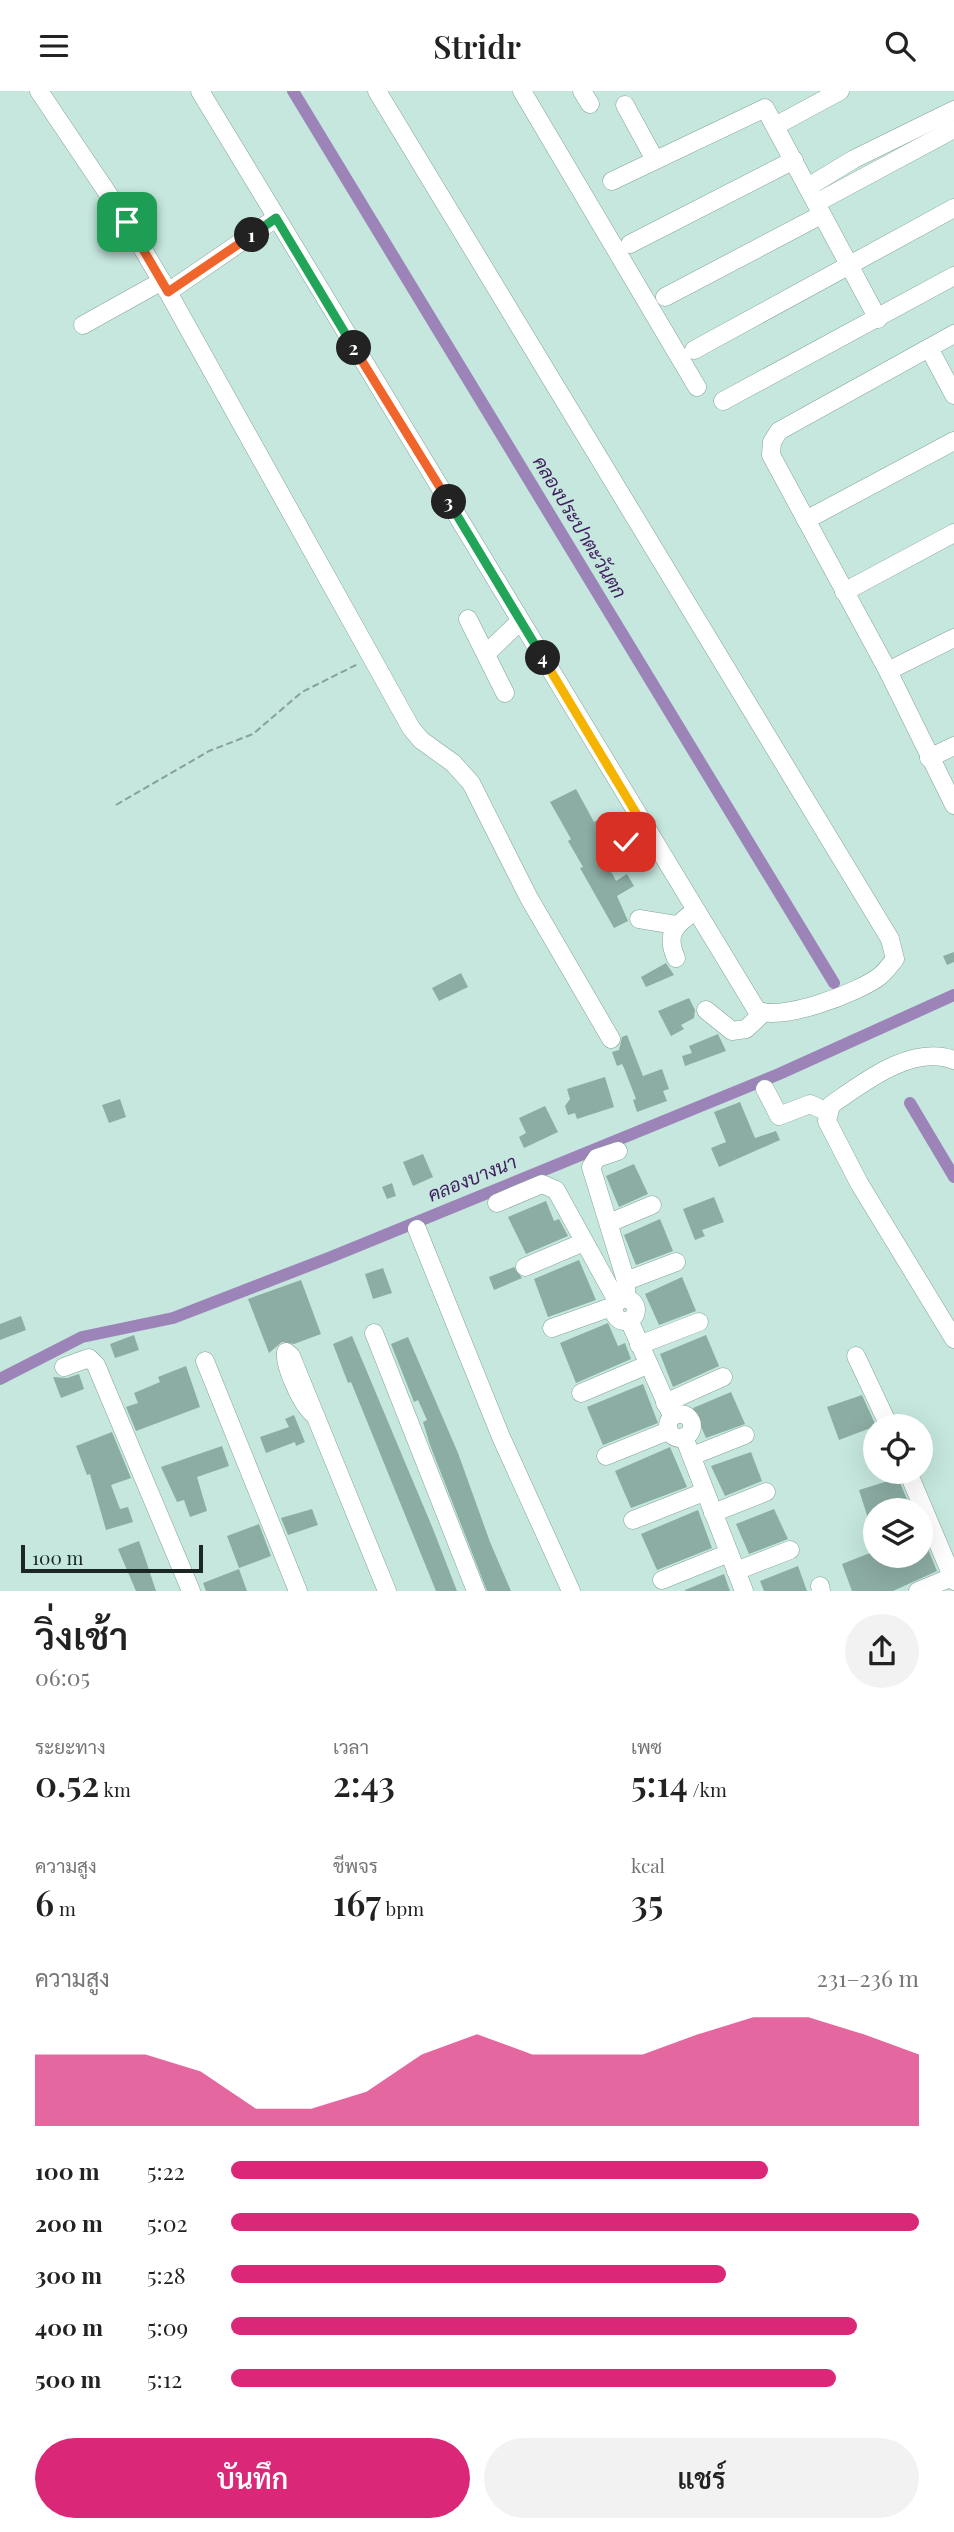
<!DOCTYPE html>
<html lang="th">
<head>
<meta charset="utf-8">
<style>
  :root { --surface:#fff; --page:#f2f2f2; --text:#222; --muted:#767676; --accent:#db2777 }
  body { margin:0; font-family:"Playfair Display",Sarabun,serif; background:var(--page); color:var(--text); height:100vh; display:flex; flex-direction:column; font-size:26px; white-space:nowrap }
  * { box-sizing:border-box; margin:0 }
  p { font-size:23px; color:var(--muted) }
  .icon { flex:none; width:38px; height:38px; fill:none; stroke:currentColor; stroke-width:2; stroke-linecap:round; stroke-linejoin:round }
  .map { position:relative; height:1500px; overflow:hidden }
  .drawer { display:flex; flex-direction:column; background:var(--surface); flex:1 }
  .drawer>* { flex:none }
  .buttons { position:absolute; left:863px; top:1323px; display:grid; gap:14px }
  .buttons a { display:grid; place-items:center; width:70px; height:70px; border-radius:50%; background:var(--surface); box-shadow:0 7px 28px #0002; font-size:35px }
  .scale { position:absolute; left:21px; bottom:18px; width:182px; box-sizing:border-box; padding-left:7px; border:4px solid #1a2724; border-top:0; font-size:19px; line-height:24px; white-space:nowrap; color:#1a2724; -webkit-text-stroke:5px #c5e7de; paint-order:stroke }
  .pin { position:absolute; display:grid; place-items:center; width:60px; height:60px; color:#fff; margin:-30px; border-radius:14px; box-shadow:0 4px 10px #0006 }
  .km { position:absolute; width:35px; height:35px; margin:-18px; border-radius:50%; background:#222; color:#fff; font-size:19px; line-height:35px; text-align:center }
  .round { display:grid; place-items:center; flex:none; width:74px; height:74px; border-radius:37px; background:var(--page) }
  .headline { display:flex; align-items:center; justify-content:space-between; height:119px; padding:0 35px }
  h1 { font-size:38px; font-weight:600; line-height:52px }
  .stats { display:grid; grid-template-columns:repeat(3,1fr); gap:10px; height:119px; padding:7px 35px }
  .stats div { display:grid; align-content:center }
  .stats b { font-size:35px; font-weight:600 }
  .stats small { font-size:19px; font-weight:400 }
  .stats p { font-size:19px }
  .chart { height:196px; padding:14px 35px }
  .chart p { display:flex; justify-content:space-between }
  .chart svg { width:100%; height:126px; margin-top:7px; fill:var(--accent); opacity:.7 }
  .primary-button { display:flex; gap:14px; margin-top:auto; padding:14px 35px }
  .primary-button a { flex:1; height:80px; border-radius:42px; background:var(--accent); color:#fff; font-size:28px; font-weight:600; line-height:80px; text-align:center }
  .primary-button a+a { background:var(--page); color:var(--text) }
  ul { padding:0 35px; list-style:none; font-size:23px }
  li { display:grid; grid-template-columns:112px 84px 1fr; align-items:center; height:52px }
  li i { height:18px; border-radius:9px; background:var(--accent) }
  header { display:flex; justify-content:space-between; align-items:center; height:91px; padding:0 35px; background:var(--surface); font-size:32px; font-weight:600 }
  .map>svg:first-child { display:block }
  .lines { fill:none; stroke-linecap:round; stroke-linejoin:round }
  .canal { stroke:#9c84b9; stroke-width:12 }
  .building { fill:#8cada4 }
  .minor-casing { stroke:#82a29a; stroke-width:19 }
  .path { stroke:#87a19b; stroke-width:2; stroke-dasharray:7 3.5; stroke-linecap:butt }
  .minor { stroke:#fff; stroke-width:18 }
  .split-1-casing { stroke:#fff; stroke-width:14 }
  .split-2-casing { stroke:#fff; stroke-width:14 }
  .split-3-casing { stroke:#fff; stroke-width:14 }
  .split-4-casing { stroke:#fff; stroke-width:14 }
  .split-5-casing { stroke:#fff; stroke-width:14 }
  .split-6-casing { stroke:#fff; stroke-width:14 }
  .split-1 { stroke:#f0652b; stroke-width:9 }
  .split-2 { stroke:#22a559; stroke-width:9 }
  .split-3 { stroke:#f0652b; stroke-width:9 }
  .split-4 { stroke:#22a559; stroke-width:9 }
  .split-5 { stroke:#f5b400; stroke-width:9 }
  .split-6 { stroke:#f5b400; stroke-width:9 }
  .labels { text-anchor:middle; stroke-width:7; stroke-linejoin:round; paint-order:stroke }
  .water-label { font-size:19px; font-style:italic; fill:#401e5f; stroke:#c5e7de }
</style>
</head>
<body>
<header><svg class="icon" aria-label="menu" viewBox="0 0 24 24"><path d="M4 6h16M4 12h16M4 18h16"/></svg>Stridr<svg class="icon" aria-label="search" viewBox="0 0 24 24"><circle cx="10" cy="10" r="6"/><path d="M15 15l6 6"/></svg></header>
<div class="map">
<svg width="954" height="1500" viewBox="0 0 954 1500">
  <rect width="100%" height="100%" fill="#c5e7de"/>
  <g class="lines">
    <g class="canal">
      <polyline points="293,0 834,892"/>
      <polyline points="910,1012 954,1086"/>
      <polyline points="0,1288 82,1246 173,1227 331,1166 779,983 954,904"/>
    </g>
  </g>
  <g class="building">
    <polygon points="576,698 594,731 599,728 611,750 600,761 603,777 612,782 616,790 627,783 634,795 617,805 628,830 614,837 580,777 583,776 568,750 571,748 550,711"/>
    <polygon points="954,861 954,871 947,874 943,865"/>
    <polygon points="666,872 674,884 646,896 641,886"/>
    <polygon points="461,882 468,896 439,910 432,897"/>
    <polygon points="689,907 695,919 694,927 681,934 684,938 671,945 658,920"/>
    <polygon points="718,943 726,960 685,975 682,965 692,962 689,955"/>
    <polygon points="627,944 643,985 662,978 669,998 663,1000 667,1010 637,1021 633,1009 636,1008 624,977 622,973 617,975 612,961 619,959 622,946"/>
    <polygon points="605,986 614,1016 577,1028 575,1022 568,1024 565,1015 570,1008 567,998"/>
    <polygon points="120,1008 126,1026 109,1032 102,1014"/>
    <polygon points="740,1011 755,1047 776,1040 780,1049 719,1076 711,1057 726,1051 714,1021"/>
    <polygon points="545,1015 558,1041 524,1057 519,1046 526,1042 519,1027"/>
    <polygon points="423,1063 433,1086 413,1095 403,1071"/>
    <polygon points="634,1073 648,1103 619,1116 606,1085"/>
    <polygon points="392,1092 396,1105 387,1108 382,1096"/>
    <polygon points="714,1106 724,1131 702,1139 705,1145 695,1149 683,1118"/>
    <polygon points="546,1110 554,1130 559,1128 568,1145 526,1163 508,1126"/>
    <polygon points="660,1128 673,1160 636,1174 624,1144"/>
    <polygon points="579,1169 596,1209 548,1226 534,1188"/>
    <polygon points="514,1176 522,1187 494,1199 489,1186"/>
    <polygon points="383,1177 392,1202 373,1208 365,1183"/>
    <polygon points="682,1186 696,1220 659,1234 645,1203"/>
    <polygon points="301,1189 321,1243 294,1253 282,1251 269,1262 248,1208"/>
    <polygon points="21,1225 26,1239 0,1249 0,1233"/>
    <polygon points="608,1232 618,1255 625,1252 631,1268 576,1292 560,1252"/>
    <polygon points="134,1244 139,1259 115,1267 110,1253"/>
    <polygon points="706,1244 719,1275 673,1296 660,1263"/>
    <polygon points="352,1245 433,1438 457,1500 436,1500 351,1291 348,1292 333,1253"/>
    <polygon points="408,1246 458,1362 490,1451 511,1500 487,1500 430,1354 423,1331 427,1329 418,1309 414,1311 391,1253"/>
    <polygon points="186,1275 200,1316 136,1340 126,1316 138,1312 134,1302 160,1291 158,1286"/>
    <polygon points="79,1283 84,1298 61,1307 53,1286 67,1287"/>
    <polygon points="643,1293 658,1332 603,1354 587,1316"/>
    <polygon points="731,1301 745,1333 706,1347 693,1317"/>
    <polygon points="862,1304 876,1335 839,1349 827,1316"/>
    <polygon points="294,1324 305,1351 296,1355 295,1351 266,1362 260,1346 289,1336 285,1328"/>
    <polygon points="112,1341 131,1387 111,1394 120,1418 128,1416 133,1431 106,1439 90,1383 87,1384 76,1355"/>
    <polygon points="222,1355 229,1375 197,1386 207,1420 190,1426 184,1409 177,1411 161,1376"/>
    <polygon points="670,1356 687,1396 631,1417 615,1380"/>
    <polygon points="751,1361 762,1390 725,1405 711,1375"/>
    <polygon points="898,1387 909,1413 890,1419 875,1419 873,1443 859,1399"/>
    <polygon points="312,1418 318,1434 288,1444 281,1427"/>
    <polygon points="774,1418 788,1448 749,1463 736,1433"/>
    <polygon points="698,1419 712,1457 657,1479 641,1443"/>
    <polygon points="259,1433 271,1465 239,1477 227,1445"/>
    <polygon points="139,1450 145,1467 156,1500 136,1500 118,1458"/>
    <polygon points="928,1458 937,1480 893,1500 852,1500 842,1473 875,1460 875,1465 920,1465 920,1461"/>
    <polygon points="798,1475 807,1500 764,1500 760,1490"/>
    <polygon points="239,1478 247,1500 206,1500 203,1492"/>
    <polygon points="724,1483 730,1500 685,1500 685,1499"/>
  </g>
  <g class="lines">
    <defs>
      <g id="minor">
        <polyline points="39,0 127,131 168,201 411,637 421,649 453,672 471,692 529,807 611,948"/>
        <path d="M200 0 756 918C777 933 860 901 880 885 886 880 890 874 895 868L890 848 377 0"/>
        <polyline points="522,0 697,296"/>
        <polyline points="582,0 590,13"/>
        <polyline points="625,14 655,69"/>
        <polyline points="777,34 840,0"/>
        <polyline points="612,90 765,17 878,228"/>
        <polyline points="808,96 854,68 954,19"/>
        <polyline points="816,112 954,38"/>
        <polyline points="630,153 794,69"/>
        <polyline points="168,201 276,127"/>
        <polyline points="665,206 821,124"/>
        <polyline points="83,234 162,190"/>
        <polyline points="954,243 779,340 772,351 771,364 888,580 954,714"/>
        <polyline points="929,257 954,304"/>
        <polyline points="694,259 954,117"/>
        <polyline points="723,310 954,185"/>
        <polyline points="806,429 954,350"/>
        <polyline points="844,501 954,442"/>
        <polyline points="468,528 505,602"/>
        <polyline points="486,563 520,530"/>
        <polyline points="888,580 954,547"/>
        <polyline points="929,667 954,655"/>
        <polyline points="612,771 620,757 646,739"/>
        <polyline points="639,828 676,834"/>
        <path d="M676 867C665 843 675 834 695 820"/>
        <polyline points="706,919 732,940 746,938 762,923"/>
        <path d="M954 969C912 953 864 991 831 1014L827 1030 859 1092 954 1248"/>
        <polyline points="765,998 779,1025 810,1013 827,1021"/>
        <polyline points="618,1060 597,1067 591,1076 626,1190 626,1207"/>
        <polyline points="497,1112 542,1093 556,1099 617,1210"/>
        <polyline points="609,1132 652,1114"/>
        <polyline points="417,1138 501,1346 571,1500"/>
        <polyline points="525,1176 584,1151"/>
        <polyline points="626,1190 676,1171"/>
        <circle cx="625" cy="1219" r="11"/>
        <polyline points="629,1229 672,1325"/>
        <polyline points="552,1237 614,1215"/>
        <polyline points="374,1242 476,1500"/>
        <polyline points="639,1254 699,1231"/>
        <polyline points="856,1265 889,1335"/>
        <polyline points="205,1270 298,1500"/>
        <polyline points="64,1276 89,1267 96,1274 191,1500"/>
        <polyline points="581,1302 647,1274"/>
        <polyline points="665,1312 723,1286"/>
        <circle cx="680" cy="1335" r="12"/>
        <path d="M316 1325C303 1318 284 1275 286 1261L291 1265 387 1500"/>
        <polyline points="684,1346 744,1500"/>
        <polyline points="606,1365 668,1340"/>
        <polyline points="692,1365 745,1344"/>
        <polyline points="908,1381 954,1490"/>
        <polyline points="713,1422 766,1401"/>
        <polyline points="633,1429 704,1401"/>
        <polyline points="736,1480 790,1459"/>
        <polyline points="662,1489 729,1462"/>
        <polyline points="820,1495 821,1500"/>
        <polyline points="918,1500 952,1486"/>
      </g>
    </defs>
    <use href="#minor" class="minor-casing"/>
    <polyline class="path" points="116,714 209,660 253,643 302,601 358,573"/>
    <use href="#minor" class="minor"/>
  </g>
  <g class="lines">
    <defs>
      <polyline id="split-1" points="127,131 168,201 252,144"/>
      <polyline id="split-2" points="252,144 276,127 354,257"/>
      <polyline id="split-3" points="354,257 449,411"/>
      <polyline id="split-4" points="449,411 543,567"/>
      <polyline id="split-5" points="543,567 636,722"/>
      <polyline id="split-6" points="626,751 646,739 636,722"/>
    </defs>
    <use href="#split-1" class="split-1-casing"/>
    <use href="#split-2" class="split-2-casing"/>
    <use href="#split-3" class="split-3-casing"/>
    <use href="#split-4" class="split-4-casing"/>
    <use href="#split-5" class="split-5-casing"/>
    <use href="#split-6" class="split-6-casing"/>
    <use href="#split-1" class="split-1"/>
    <use href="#split-2" class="split-2"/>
    <use href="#split-3" class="split-3"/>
    <use href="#split-4" class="split-4"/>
    <use href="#split-5" class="split-5"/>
    <use href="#split-6" class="split-6"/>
  </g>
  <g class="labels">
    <g class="water-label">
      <text transform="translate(580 436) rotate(59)" y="7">คลองประปาตะวันตก</text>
      <text transform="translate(472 1087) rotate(-22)" y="7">คลองบางนา</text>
    </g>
  </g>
</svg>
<div class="buttons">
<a><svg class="icon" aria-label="locate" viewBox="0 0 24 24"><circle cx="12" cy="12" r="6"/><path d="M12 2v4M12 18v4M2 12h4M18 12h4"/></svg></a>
<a><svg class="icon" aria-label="layers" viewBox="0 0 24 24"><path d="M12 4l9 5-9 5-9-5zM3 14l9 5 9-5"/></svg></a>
</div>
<div class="scale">100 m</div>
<div class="pin" style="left:127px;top:131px;background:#1e9e55"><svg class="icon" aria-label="arrive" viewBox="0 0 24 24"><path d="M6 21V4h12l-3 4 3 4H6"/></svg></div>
<div class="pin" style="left:626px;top:751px;background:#d93025"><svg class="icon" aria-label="check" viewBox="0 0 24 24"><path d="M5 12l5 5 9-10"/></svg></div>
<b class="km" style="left:252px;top:144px">1</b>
<b class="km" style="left:354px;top:257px">2</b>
<b class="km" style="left:449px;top:411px">3</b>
<b class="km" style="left:543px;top:567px">4</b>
</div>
<section class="drawer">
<div class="headline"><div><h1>วิ่งเช้า</h1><p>06:05</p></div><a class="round"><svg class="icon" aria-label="share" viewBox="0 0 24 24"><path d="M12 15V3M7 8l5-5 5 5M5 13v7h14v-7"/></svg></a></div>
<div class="stats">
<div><p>ระยะทาง</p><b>0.52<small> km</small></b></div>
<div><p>เวลา</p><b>2:43</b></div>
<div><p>เพซ</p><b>5:14<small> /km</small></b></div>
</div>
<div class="stats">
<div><p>ความสูง</p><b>6<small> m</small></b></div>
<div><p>ชีพจร</p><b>167<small> bpm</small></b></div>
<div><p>kcal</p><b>35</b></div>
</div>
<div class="chart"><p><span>ความสูง</span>231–236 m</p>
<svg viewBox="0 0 160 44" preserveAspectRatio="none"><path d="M0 44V19L10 19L20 19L30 25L40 38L50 38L60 32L70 19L80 12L90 19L100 19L110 19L120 12L130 6L140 6L150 12L160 19V44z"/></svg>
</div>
<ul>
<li><b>100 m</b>5:22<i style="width:78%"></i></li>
<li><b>200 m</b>5:02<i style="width:100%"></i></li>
<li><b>300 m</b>5:28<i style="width:72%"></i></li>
<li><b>400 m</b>5:09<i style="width:91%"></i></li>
<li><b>500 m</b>5:12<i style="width:88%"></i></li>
</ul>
<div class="primary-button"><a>บันทึก</a><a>แชร์</a></div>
</section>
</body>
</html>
